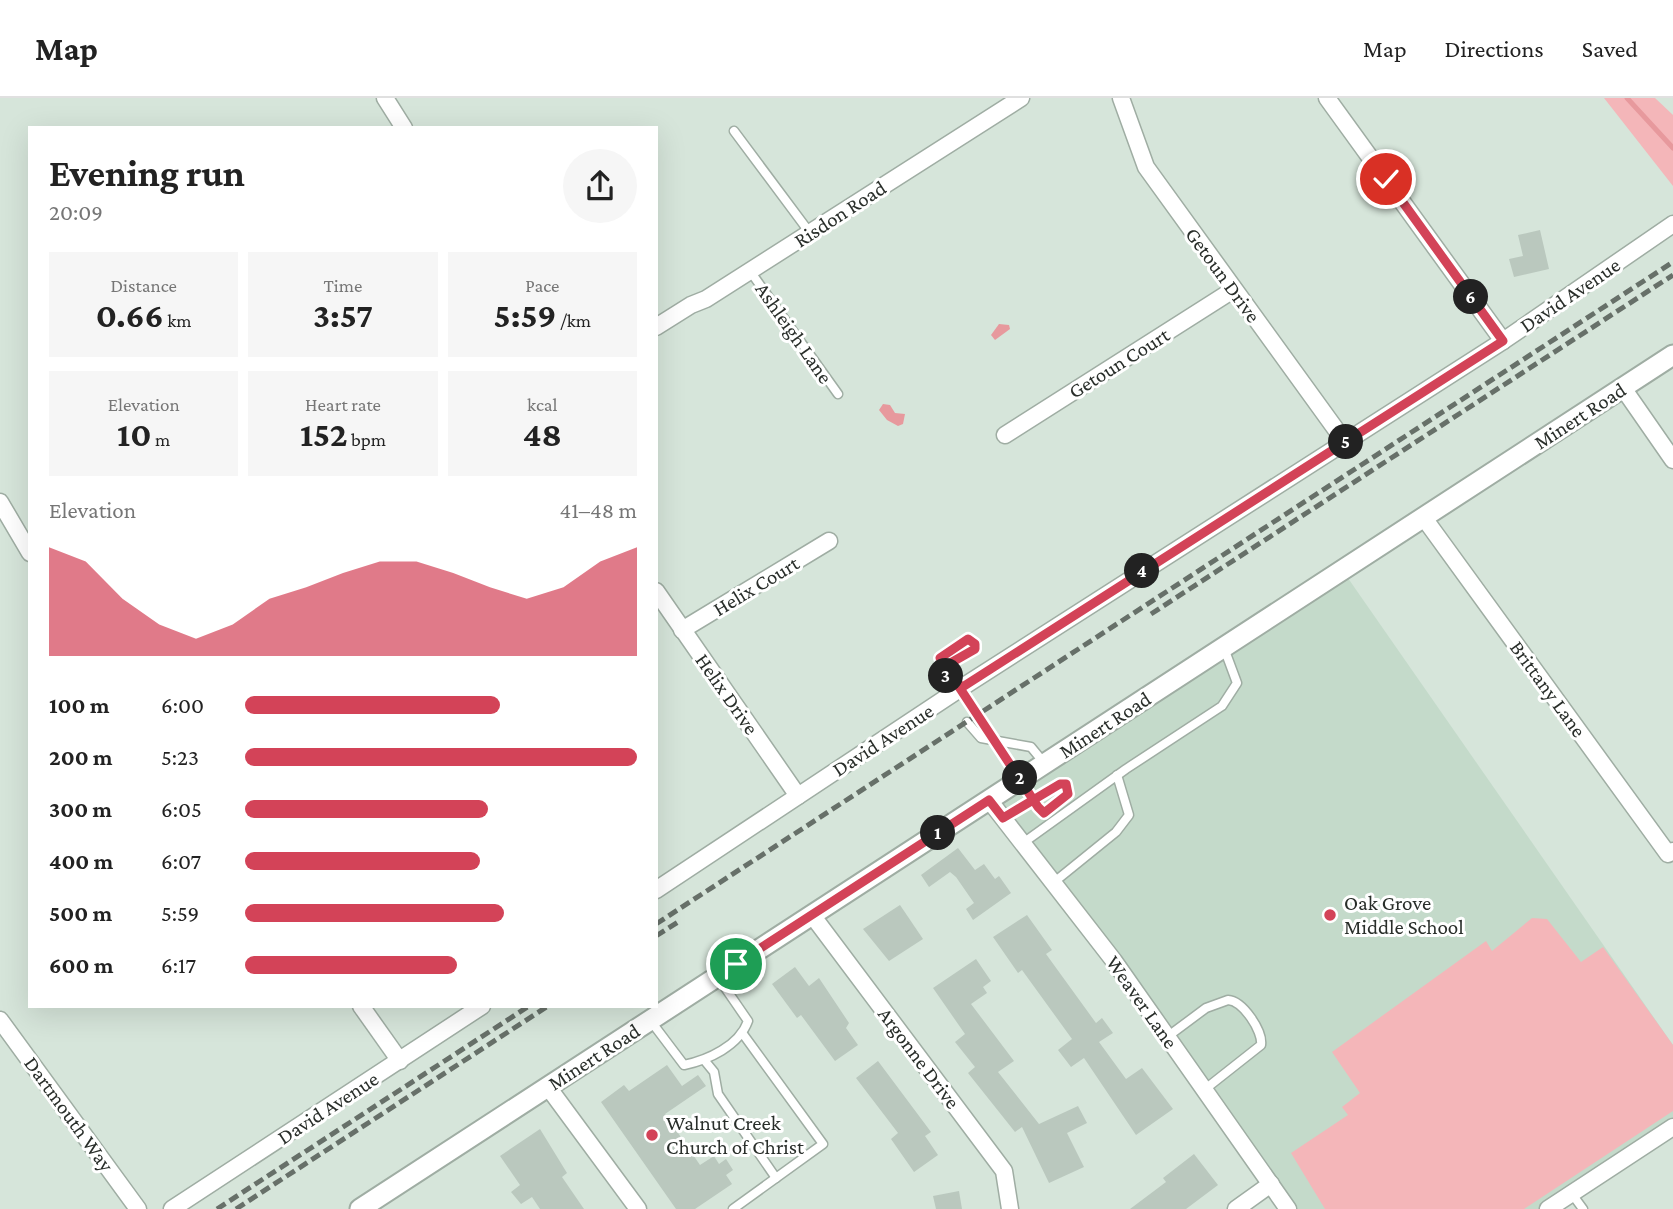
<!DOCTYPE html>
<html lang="en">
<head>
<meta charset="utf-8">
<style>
  :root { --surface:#fff; --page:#f6f6f6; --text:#222; --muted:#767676; --line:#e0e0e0; --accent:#d34358 }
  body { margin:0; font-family:"Crimson Pro",serif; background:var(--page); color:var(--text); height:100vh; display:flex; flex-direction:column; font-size:26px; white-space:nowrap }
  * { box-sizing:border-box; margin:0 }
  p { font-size:23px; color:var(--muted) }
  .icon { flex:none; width:38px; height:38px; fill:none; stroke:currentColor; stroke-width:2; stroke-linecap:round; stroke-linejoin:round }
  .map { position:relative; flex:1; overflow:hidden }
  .side { position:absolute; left:28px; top:28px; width:630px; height:882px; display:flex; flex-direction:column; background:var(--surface); border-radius:0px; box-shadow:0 7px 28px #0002 }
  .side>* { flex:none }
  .pin { position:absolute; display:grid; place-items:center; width:60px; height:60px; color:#fff; margin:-30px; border:4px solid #fff; border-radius:50%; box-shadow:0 2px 7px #0007 }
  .km { position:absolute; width:35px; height:35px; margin:-18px; border-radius:50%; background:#222; color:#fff; font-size:19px; line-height:35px; text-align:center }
  .round { display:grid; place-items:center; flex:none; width:74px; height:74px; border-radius:37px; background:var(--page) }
  .summary { display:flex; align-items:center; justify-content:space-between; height:119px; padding:0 21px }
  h1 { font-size:38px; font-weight:700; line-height:52px }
  .metrics { display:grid; grid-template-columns:repeat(3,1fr); gap:10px; height:119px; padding:7px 21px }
  .metrics div { display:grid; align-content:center; border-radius:0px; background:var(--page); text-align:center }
  .metrics b { font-size:35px; font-weight:700 }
  .metrics small { font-size:19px; font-weight:400 }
  .metrics p { font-size:19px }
  .chart { height:196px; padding:14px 21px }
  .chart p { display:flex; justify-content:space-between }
  .chart svg { width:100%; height:126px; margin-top:7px; fill:var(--accent); opacity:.7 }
  ul { padding:0 21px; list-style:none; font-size:23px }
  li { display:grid; grid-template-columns:112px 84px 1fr; align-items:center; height:52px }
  li i { height:18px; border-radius:9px; background:var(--accent) }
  header { display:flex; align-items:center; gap:42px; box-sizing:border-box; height:98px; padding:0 35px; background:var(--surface); border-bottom:2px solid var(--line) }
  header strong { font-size:33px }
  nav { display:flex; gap:38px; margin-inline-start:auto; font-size:24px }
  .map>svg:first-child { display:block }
  .built { fill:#c4daca }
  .green { fill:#f4b6b9 }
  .water { fill:#e7999d }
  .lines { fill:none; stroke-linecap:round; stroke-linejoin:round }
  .stream { stroke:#e7999d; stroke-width:5 }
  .building { fill:#bac8be }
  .service-casing { stroke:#9fada3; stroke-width:11 }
  .minor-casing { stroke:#9fada3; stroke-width:19 }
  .tertiary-casing { stroke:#9fada3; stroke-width:23 }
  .path { stroke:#9faaa2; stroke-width:2.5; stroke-dasharray:3.5 3.5; stroke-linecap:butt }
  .service { stroke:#fff; stroke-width:8 }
  .minor { stroke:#fff; stroke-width:16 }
  .tertiary { stroke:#fff; stroke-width:19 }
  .rail { stroke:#677069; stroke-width:5; stroke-dasharray:10 5; stroke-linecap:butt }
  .path-bridge { stroke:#9faaa2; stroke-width:2.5; stroke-dasharray:3.5 3.5; stroke-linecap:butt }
  .route-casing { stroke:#fff; stroke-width:14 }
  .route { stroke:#d34358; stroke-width:9 }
  .poi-dot { fill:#d34358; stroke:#fff; stroke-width:2.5 }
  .labels { text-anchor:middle; stroke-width:6; stroke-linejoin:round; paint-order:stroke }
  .street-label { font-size:21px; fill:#292e2a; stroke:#fff }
  .poi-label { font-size:21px; fill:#292e2a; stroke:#fff; text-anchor:start }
</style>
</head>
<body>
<header>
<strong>Map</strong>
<nav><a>Map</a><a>Directions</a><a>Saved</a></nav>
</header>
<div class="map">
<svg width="1673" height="1111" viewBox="0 0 1673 1111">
  <rect width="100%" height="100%" fill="#d6e5da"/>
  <polygon class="built" points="1343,473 1673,947 1673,1029 1548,1111 1288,1111 990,702"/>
  <g class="green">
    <polygon points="1604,0 1655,0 1673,17 1673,88"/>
    <polygon points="1532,820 1547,821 1581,864 1603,849 1673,947 1673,1013 1524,1111 1325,1111 1291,1055 1348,1017 1342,1009 1360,995 1332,954 1486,843 1492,853"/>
  </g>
  <g class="water">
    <polygon points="999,226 1009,227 1010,231 995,242 991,237"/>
    <polygon points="883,306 890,307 895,315 905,316 903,326 898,328 887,322 879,312"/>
  </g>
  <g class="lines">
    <polyline class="stream" points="1627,0 1673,50"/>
  </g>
  <g class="building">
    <polygon points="1540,132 1549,171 1514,179 1509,161 1523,158 1518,137"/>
    <polygon points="958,750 975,772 984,766 995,781 999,778 1011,795 973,822 966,811 974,805 956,779 950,774 929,789 921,777"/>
    <polygon points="900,807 923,841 889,863 863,831"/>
    <polygon points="1027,817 1052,852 1046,856 1096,925 1102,920 1113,935 1099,944 1126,981 1142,970 1173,1011 1136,1037 1084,960 1071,969 1058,952 1072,941 1022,872 1018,875 993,839"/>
    <polygon points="976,861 991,883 983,889 987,895 971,906 1014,963 998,974 1039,1026 1078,1008 1087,1025 1067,1035 1084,1069 1049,1085 1022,1029 1015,1034 968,975 975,969 955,944 965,936 933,890"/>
    <polygon points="795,869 809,888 819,880 849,925 846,930 858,947 835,963 801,917 797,920 772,886"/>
    <polygon points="878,963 931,1034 925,1038 938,1057 914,1074 891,1041 898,1035 856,980"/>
    <polygon points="667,967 682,988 698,977 706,988 665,1016 700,1067 714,1058 719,1066 726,1061 733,1072 726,1077 732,1086 695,1111 676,1111 601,1004 624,987 629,993"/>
    <polygon points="540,1031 567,1075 562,1079 584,1111 540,1111 532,1099 521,1106 511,1094 520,1087 500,1058"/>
    <polygon points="1194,1056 1218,1087 1186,1111 1130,1111 1166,1084 1163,1080"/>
    <polygon points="959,1093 962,1111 936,1111 933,1098"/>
  </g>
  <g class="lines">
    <defs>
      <g id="service">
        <polyline points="734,33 810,135"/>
        <polyline points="750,173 838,296"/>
        <polyline points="967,624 981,640 1031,649 1045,666"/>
        <polyline points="1023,745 1126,671 1222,608 1237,585 1224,550"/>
        <polyline points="1053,785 1116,734 1129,717 1117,677"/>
        <path d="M650 922 684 967C708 962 739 948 748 923L717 878"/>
        <path d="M1167 939 1206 910 1228 902C1243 903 1263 933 1261 947L1204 992"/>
        <polyline points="705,963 714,974 718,996 776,1080"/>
        <polyline points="1572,1096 1583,1111"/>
        <polyline points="733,1111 823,1046 743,936"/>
      </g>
      <g id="minor">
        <polyline points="385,0 404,30"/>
        <polyline points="1121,0 1146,69 1345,344"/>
        <polyline points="1327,0 1503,243"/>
        <polyline points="656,229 691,207 706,201 1021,0"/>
        <polyline points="1623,290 1673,362"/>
        <polyline points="1005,337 1233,192"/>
        <polyline points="0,404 30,455"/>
        <polyline points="1424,420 1668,756 1673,753"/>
        <polyline points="656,493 798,698"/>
        <polyline points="682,532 829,443"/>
        <polyline points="989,702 1114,863 1288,1111"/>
        <polyline points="656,792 961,590 1503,243 1673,126"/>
        <polyline points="812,817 1004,1073 1010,1111"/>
        <polyline points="361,908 400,963"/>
        <polyline points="0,922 138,1111"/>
        <polyline points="548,989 638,1111"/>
        <polyline points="172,1111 482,908"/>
        <polyline points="1236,1111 1271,1086"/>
        <polyline points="1548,1111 1673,1029"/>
      </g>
      <polyline id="tertiary" points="360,1111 1673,257"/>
    </defs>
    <use href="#service" class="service-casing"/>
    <use href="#minor" class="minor-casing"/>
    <use href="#tertiary" class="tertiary-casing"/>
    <g class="path">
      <polyline points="940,560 968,541 975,546 975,551 940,571 944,579 952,573 954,578"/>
      <polyline points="1038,709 1044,715"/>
      <polyline points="1018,711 1060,686 1066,686 1068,696"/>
    </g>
    <use href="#service" class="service"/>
    <use href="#minor" class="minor"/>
    <use href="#tertiary" class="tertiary"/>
    <g class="rail">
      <polyline points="1151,516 1673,177"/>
      <polyline points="656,826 1673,164"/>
      <polyline points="656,838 678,824"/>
      <polyline points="217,1111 529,908"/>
      <polyline points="236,1111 548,908"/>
    </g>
    <polyline class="path-bridge" points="940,560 1038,709"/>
  </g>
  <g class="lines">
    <defs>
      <polyline id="route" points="736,866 989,702 1003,720 1060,686 1066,686 1068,696 1044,715 1038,709 940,560 968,541 975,546 975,551 940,571 944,579 952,573 961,590 1503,243 1386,81"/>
    </defs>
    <use href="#route" class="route-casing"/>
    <use href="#route" class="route"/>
  </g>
  <g class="poi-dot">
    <circle cx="1330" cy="817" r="7"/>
    <circle cx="652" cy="1037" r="7"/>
  </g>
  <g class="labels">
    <g class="street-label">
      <text transform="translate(840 116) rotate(-33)" y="7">Risdon Road</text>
      <text transform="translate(1223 177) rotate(54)" y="7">Getoun Drive</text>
      <text transform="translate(1570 197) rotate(-34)" y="7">David Avenue</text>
      <text transform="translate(794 235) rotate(55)" y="7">Ashleigh Lane</text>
      <text transform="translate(1119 265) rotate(-32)" y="7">Getoun Court</text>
      <text transform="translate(1580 318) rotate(-33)" y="7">Minert Road</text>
      <text transform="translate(756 488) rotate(-31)" y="7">Helix Court</text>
      <text transform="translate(1548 591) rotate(54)" y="7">Brittany Lane</text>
      <text transform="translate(727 596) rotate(55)" y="7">Helix Drive</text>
      <text transform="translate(1105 627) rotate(-33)" y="7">Minert Road</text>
      <text transform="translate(883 642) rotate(-33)" y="7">David Avenue</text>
      <text transform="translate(1142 904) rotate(55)" y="7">Weaver Lane</text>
      <text transform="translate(594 959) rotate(-33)" y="7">Minert Road</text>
      <text transform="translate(919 960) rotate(53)" y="7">Argonne Drive</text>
      <text transform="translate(328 1010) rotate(-33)" y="7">David Avenue</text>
      <text transform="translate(69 1016) rotate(54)" y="7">Dartmouth Way</text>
    </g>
    <g class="poi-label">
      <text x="1344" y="812">Oak Grove<tspan x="1344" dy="24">Middle School</tspan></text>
      <text x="666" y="1032">Walnut Creek<tspan x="666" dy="24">Church of Christ</tspan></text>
    </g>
  </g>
</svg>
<div class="pin" style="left:736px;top:866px;background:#1e9e55"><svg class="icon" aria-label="arrive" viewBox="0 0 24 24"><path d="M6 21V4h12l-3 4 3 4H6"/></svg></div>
<div class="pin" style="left:1386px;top:81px;background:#d93025"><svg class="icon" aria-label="check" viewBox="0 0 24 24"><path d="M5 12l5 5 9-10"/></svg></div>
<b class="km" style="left:938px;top:735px">1</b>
<b class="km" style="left:1020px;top:680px">2</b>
<b class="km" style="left:946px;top:578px">3</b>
<b class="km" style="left:1142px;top:473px">4</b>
<b class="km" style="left:1346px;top:344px">5</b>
<b class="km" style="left:1471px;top:199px">6</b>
<section class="side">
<div class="summary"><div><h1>Evening run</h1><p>20:09</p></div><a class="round"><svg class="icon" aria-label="share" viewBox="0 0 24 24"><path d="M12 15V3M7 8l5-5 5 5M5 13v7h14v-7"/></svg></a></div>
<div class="metrics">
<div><p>Distance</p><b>0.66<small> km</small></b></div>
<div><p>Time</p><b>3:57</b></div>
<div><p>Pace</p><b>5:59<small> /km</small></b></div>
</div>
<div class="metrics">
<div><p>Elevation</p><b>10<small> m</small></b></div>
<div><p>Heart rate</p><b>152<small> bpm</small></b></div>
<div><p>kcal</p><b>48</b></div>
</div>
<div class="chart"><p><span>Elevation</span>41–48 m</p>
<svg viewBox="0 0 160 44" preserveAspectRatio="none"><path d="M0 44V6L10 11L20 24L30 33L40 38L50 33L60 24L70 20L80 15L90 11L100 11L110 15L120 20L130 24L140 20L150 11L160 6V44z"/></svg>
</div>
<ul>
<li><b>100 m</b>6:00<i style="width:65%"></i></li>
<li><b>200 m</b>5:23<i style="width:100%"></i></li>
<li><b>300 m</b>6:05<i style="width:62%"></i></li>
<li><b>400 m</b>6:07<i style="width:60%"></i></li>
<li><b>500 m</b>5:59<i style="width:66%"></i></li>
<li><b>600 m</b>6:17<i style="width:54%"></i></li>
</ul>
</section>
</div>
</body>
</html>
